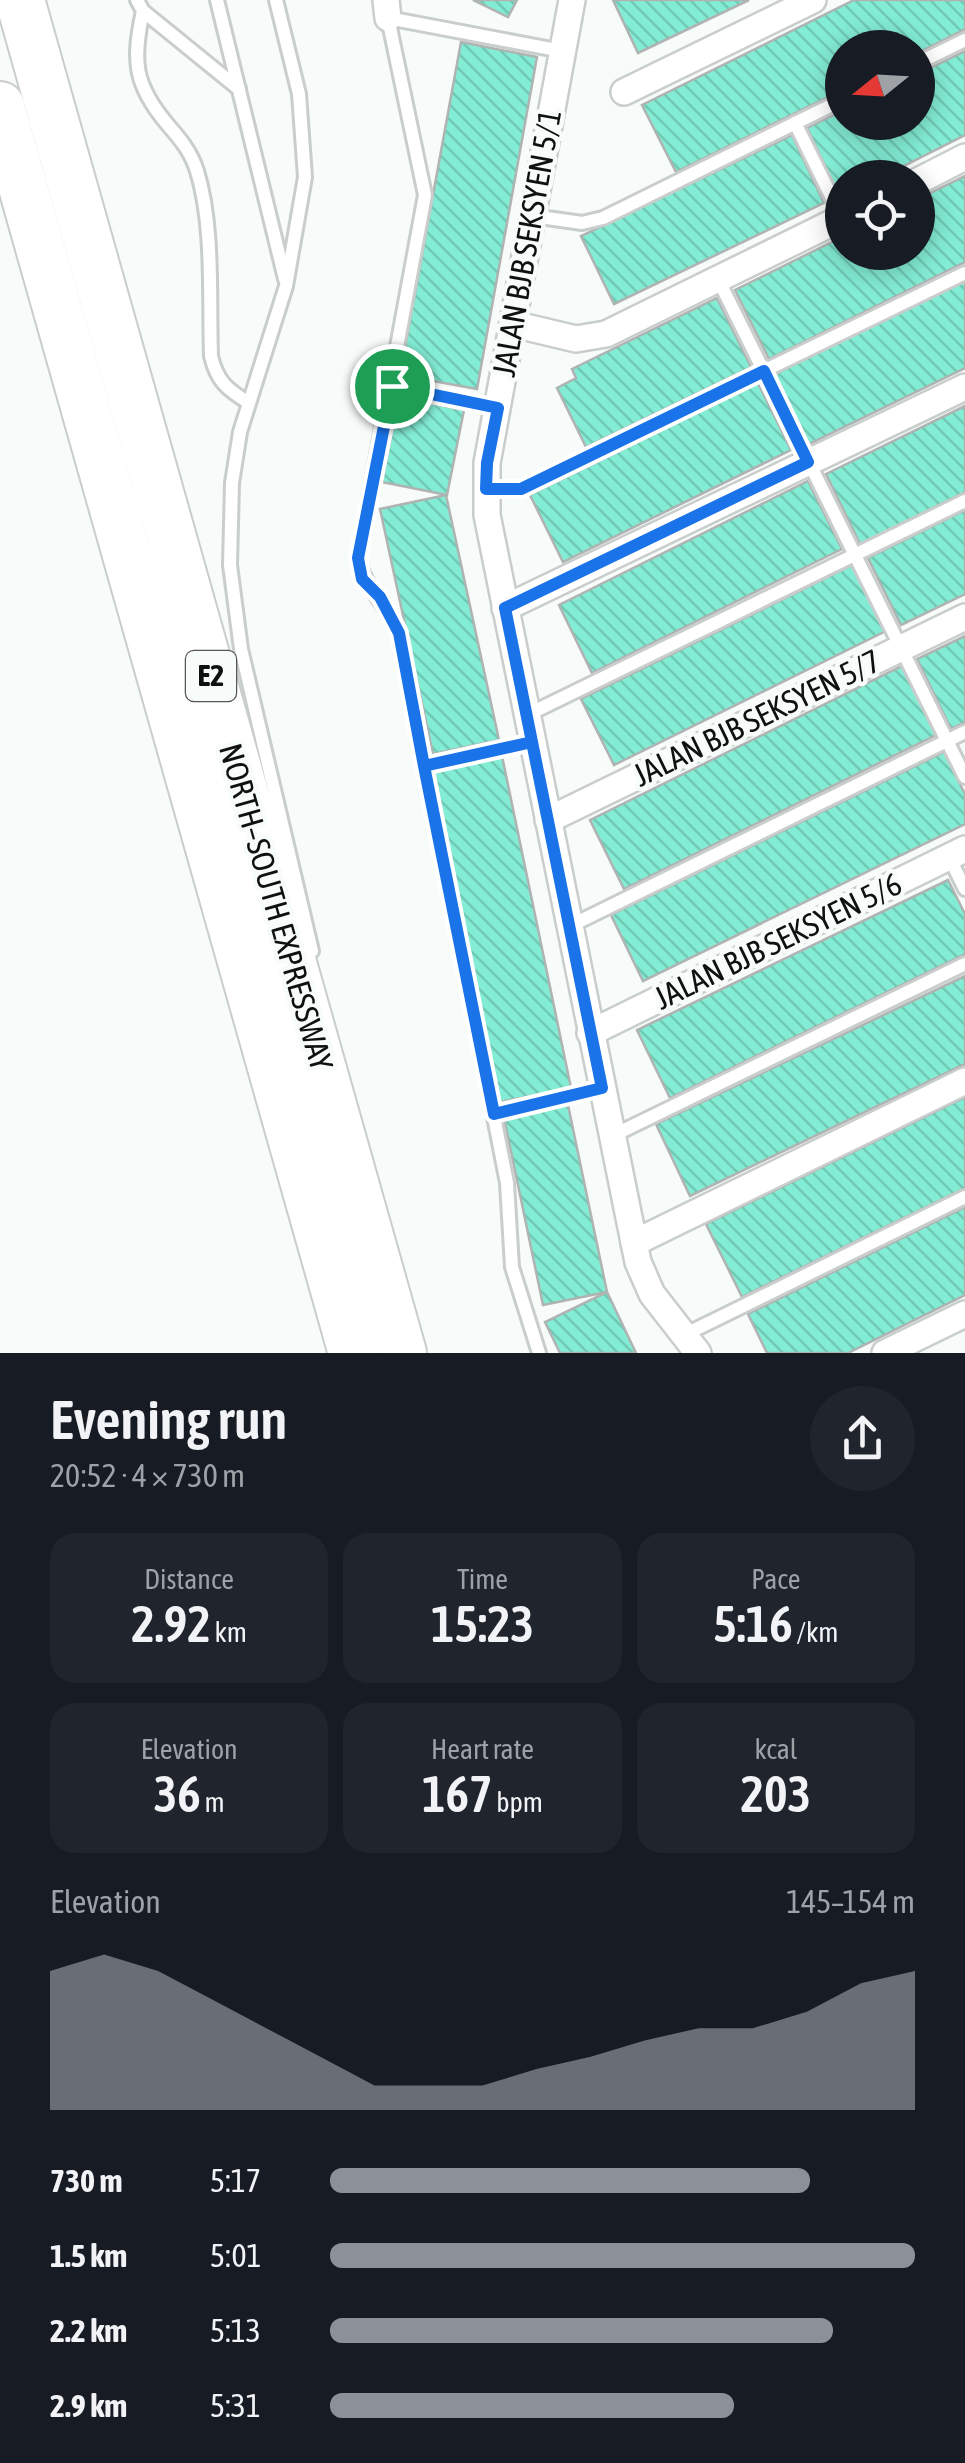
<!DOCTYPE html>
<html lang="en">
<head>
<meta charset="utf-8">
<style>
  :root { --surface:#171b24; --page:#20242c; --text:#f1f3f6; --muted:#9ea1a6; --accent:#8c9099 }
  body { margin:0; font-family:"Asap Condensed",sans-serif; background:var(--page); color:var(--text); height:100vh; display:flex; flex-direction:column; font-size:38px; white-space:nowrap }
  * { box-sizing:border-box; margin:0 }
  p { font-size:32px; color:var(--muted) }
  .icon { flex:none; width:55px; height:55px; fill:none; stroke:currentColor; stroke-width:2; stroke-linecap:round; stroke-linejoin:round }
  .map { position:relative; height:1353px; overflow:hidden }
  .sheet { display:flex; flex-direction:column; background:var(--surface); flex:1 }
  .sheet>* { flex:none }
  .needle { width:65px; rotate:252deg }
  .fabs { position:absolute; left:825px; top:30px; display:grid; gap:20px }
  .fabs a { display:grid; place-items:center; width:110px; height:110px; border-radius:50%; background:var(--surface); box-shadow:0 5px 25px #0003; font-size:50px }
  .pin { position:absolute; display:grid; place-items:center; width:85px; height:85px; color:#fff; margin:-42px; border:5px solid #fff; border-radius:50%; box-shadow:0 2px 10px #0007 }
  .round { display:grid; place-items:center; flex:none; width:105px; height:105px; border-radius:52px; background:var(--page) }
  .headline { display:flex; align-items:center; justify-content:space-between; height:170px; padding:0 50px }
  h1 { font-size:55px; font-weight:600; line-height:75px }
  .figures { display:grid; grid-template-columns:repeat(3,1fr); gap:15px; height:170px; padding:10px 50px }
  .figures div { display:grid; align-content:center; border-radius:25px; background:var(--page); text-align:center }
  .figures b { font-size:50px; font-weight:600 }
  .figures small { font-size:28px; font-weight:400 }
  .figures p { font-size:28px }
  .chart { height:280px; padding:20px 50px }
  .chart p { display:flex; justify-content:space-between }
  .chart svg { width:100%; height:180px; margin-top:10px; fill:var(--accent); opacity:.7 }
  ul { padding:0 50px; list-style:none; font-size:32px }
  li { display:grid; grid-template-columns:160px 120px 1fr; align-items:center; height:75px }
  li i { height:25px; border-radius:12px; background:var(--accent) }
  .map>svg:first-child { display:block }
  .building { fill:url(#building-back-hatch); stroke:#afb3b2; stroke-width:2.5 }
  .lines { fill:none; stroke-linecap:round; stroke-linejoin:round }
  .lane-casing { stroke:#c9cdcc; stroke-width:18 }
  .street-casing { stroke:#c9cdcc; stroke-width:30 }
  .highway-casing { stroke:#c9cdcc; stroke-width:52 }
  .lane { stroke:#fff; stroke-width:12 }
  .street { stroke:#fff; stroke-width:25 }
  .highway { stroke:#fff; stroke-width:48 }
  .route-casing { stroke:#fff; stroke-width:20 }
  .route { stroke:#1a73e8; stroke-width:12 }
  .labels { text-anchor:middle; stroke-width:9; stroke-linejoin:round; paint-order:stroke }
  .shield { fill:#f7fbfa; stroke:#555656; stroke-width:2.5 }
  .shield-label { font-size:30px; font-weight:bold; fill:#0f1010 }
  .street-label { font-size:32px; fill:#0f1010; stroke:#f7fbfa }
</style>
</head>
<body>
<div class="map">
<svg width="965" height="1353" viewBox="0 0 965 1353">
  <defs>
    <pattern id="building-back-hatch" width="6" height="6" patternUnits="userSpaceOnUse" patternTransform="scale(2.5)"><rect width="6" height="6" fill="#83ecd4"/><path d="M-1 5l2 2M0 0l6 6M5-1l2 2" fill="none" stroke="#70c9b5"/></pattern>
  </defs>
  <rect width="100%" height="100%" fill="#f7fbfa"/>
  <g class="building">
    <polygon points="473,0 517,0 508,17"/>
    <polygon points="613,0 749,0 638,53"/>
    <polygon points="854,0 965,0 965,29 918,53 918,48 842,48 842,90 676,172 642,105"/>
    <polygon points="461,42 537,57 477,389 400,375"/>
    <polygon points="965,51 965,135 880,178 842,178 840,197 807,128 842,111 842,122 918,122 918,74"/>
    <polygon points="792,135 824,203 614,304 581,236"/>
    <polygon points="965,176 965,262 769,359 735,290 842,237 842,252 918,252 918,199"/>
    <polygon points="965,280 965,368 809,444 775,374"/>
    <polygon points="717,298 751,367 586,447 557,388 576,378 572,369"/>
    <polygon points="758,383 791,450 563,562 530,495"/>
    <polygon points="399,397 464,410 447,495 382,482"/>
    <polygon points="965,406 965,492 860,544 826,474"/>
    <polygon points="808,481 842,549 592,673 559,605"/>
    <polygon points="446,495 499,740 433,754 380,509"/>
    <polygon points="965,510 965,594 901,625 868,558"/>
    <polygon points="854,564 886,631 614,765 581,699"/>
    <polygon points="965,636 965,722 951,729 917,659"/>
    <polygon points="902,666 936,735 624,889 590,820"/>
    <polygon points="944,752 965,794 965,824 643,981 611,915"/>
    <polygon points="502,756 571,1088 500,1102 432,770"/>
    <polygon points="948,880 965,914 965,954 670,1098 637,1030"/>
    <polygon points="965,976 965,1064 690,1196 656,1124"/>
    <polygon points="965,1097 965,1188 742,1297 706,1224"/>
    <polygon points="568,1105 607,1292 543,1305 504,1118"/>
    <polygon points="965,1207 965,1295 848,1353 767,1353 748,1314"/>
    <polygon points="607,1292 636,1353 560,1353 545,1322"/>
  </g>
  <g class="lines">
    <defs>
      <g id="lane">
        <polyline points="137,0 143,11 239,89"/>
        <polyline points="217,0 285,279"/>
        <polyline points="276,0 299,94 305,177 286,286 240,432 232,483 230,565 241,649 312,951"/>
        <path d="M143 11C132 61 134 85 168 125 181 140 191 152 197 171 214 226 209 298 211 356 217 382 228 390 249 403"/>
        <polyline points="918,63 965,40"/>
        <polyline points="795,123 842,218"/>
        <polyline points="533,216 582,223 603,218 842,100"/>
        <polyline points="718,279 965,777"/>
        <polyline points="392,387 498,408"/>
        <polyline points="486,489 521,489 965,273"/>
        <polyline points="527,715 965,501"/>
        <polyline points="424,766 532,742"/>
        <polyline points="949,857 965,889"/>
        <polyline points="570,926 965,732"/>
        <polyline points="494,1114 601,1088"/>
        <polyline points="612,1136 965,964"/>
        <polyline points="684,1335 965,1197"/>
        <path d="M539 1353 512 1267 507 1183 399 633C387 605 364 587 358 558L425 195 388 18 562 51"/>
      </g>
      <g id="street">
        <polyline points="386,0 388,18"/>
        <polyline points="572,0 487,463 487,515 638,1262 652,1294 698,1353"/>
        <polyline points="624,92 813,0"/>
        <polyline points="918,181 965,157"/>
        <polyline points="513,324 576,339 606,334 842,218"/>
        <polyline points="505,608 965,387"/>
        <polyline points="548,820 965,617"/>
        <polyline points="590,1033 965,849"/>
        <polyline points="634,1243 965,1081"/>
        <polyline points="885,1353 965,1314"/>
      </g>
      <g id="highway">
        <polyline points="20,0 402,1353"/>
        <polyline points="0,106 353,1353"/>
      </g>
    </defs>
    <use href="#lane" class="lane-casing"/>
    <use href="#street" class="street-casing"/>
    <use href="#highway" class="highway-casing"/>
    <use href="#lane" class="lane"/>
    <use href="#street" class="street"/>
    <use href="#highway" class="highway"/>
  </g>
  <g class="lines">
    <defs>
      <polyline id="route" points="392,386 358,558 362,579 380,597 399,633 424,766 532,742 602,1088 494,1114 424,766 532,742 505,608 808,462 764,371 521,489 486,489 487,463 498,408 392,386"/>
    </defs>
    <use href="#route" class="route-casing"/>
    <use href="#route" class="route"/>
  </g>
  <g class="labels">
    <rect class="shield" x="186" y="651" width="50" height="50" rx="8"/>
    <g class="shield-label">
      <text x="211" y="686">E2</text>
    </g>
    <g class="street-label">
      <text transform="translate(527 243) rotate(-80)" y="11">JALAN BJB SEKSYEN 5/1</text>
      <text transform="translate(757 718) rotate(-26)" y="11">JALAN BJB SEKSYEN 5/7</text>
      <text transform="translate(276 907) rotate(74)" y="11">NORTH–SOUTH EXPRESSWAY</text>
      <text transform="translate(778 941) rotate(-26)" y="11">JALAN BJB SEKSYEN 5/6</text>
    </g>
  </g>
</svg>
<div class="fabs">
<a><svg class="needle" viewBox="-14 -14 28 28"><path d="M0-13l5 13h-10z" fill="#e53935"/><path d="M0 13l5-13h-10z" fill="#9ea1a6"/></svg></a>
<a><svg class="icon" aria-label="locate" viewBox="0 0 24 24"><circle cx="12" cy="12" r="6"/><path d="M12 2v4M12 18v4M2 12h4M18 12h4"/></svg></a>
</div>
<div class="pin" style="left:392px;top:386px;background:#1e9e55"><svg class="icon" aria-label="arrive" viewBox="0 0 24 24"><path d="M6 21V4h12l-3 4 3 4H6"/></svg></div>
</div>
<section class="sheet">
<div class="headline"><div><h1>Evening run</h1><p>20:52 · 4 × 730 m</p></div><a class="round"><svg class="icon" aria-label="share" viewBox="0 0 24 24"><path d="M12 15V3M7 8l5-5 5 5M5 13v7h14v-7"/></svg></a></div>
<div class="figures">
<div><p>Distance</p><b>2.92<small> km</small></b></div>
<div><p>Time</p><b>15:23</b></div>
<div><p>Pace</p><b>5:16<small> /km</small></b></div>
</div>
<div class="figures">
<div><p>Elevation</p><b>36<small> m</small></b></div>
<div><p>Heart rate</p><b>167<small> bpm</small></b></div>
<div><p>kcal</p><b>203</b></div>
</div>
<div class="chart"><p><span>Elevation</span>145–154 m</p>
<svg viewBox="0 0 160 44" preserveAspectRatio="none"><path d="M0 44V10L10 6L20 10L30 17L40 24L50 31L60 38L70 38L80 38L90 34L100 31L110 27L120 24L130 24L140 20L150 13L160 10V44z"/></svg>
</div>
<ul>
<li><b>730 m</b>5:17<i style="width:82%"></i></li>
<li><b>1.5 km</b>5:01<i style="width:100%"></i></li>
<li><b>2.2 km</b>5:13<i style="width:86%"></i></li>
<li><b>2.9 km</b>5:31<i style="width:69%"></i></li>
</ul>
</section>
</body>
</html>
